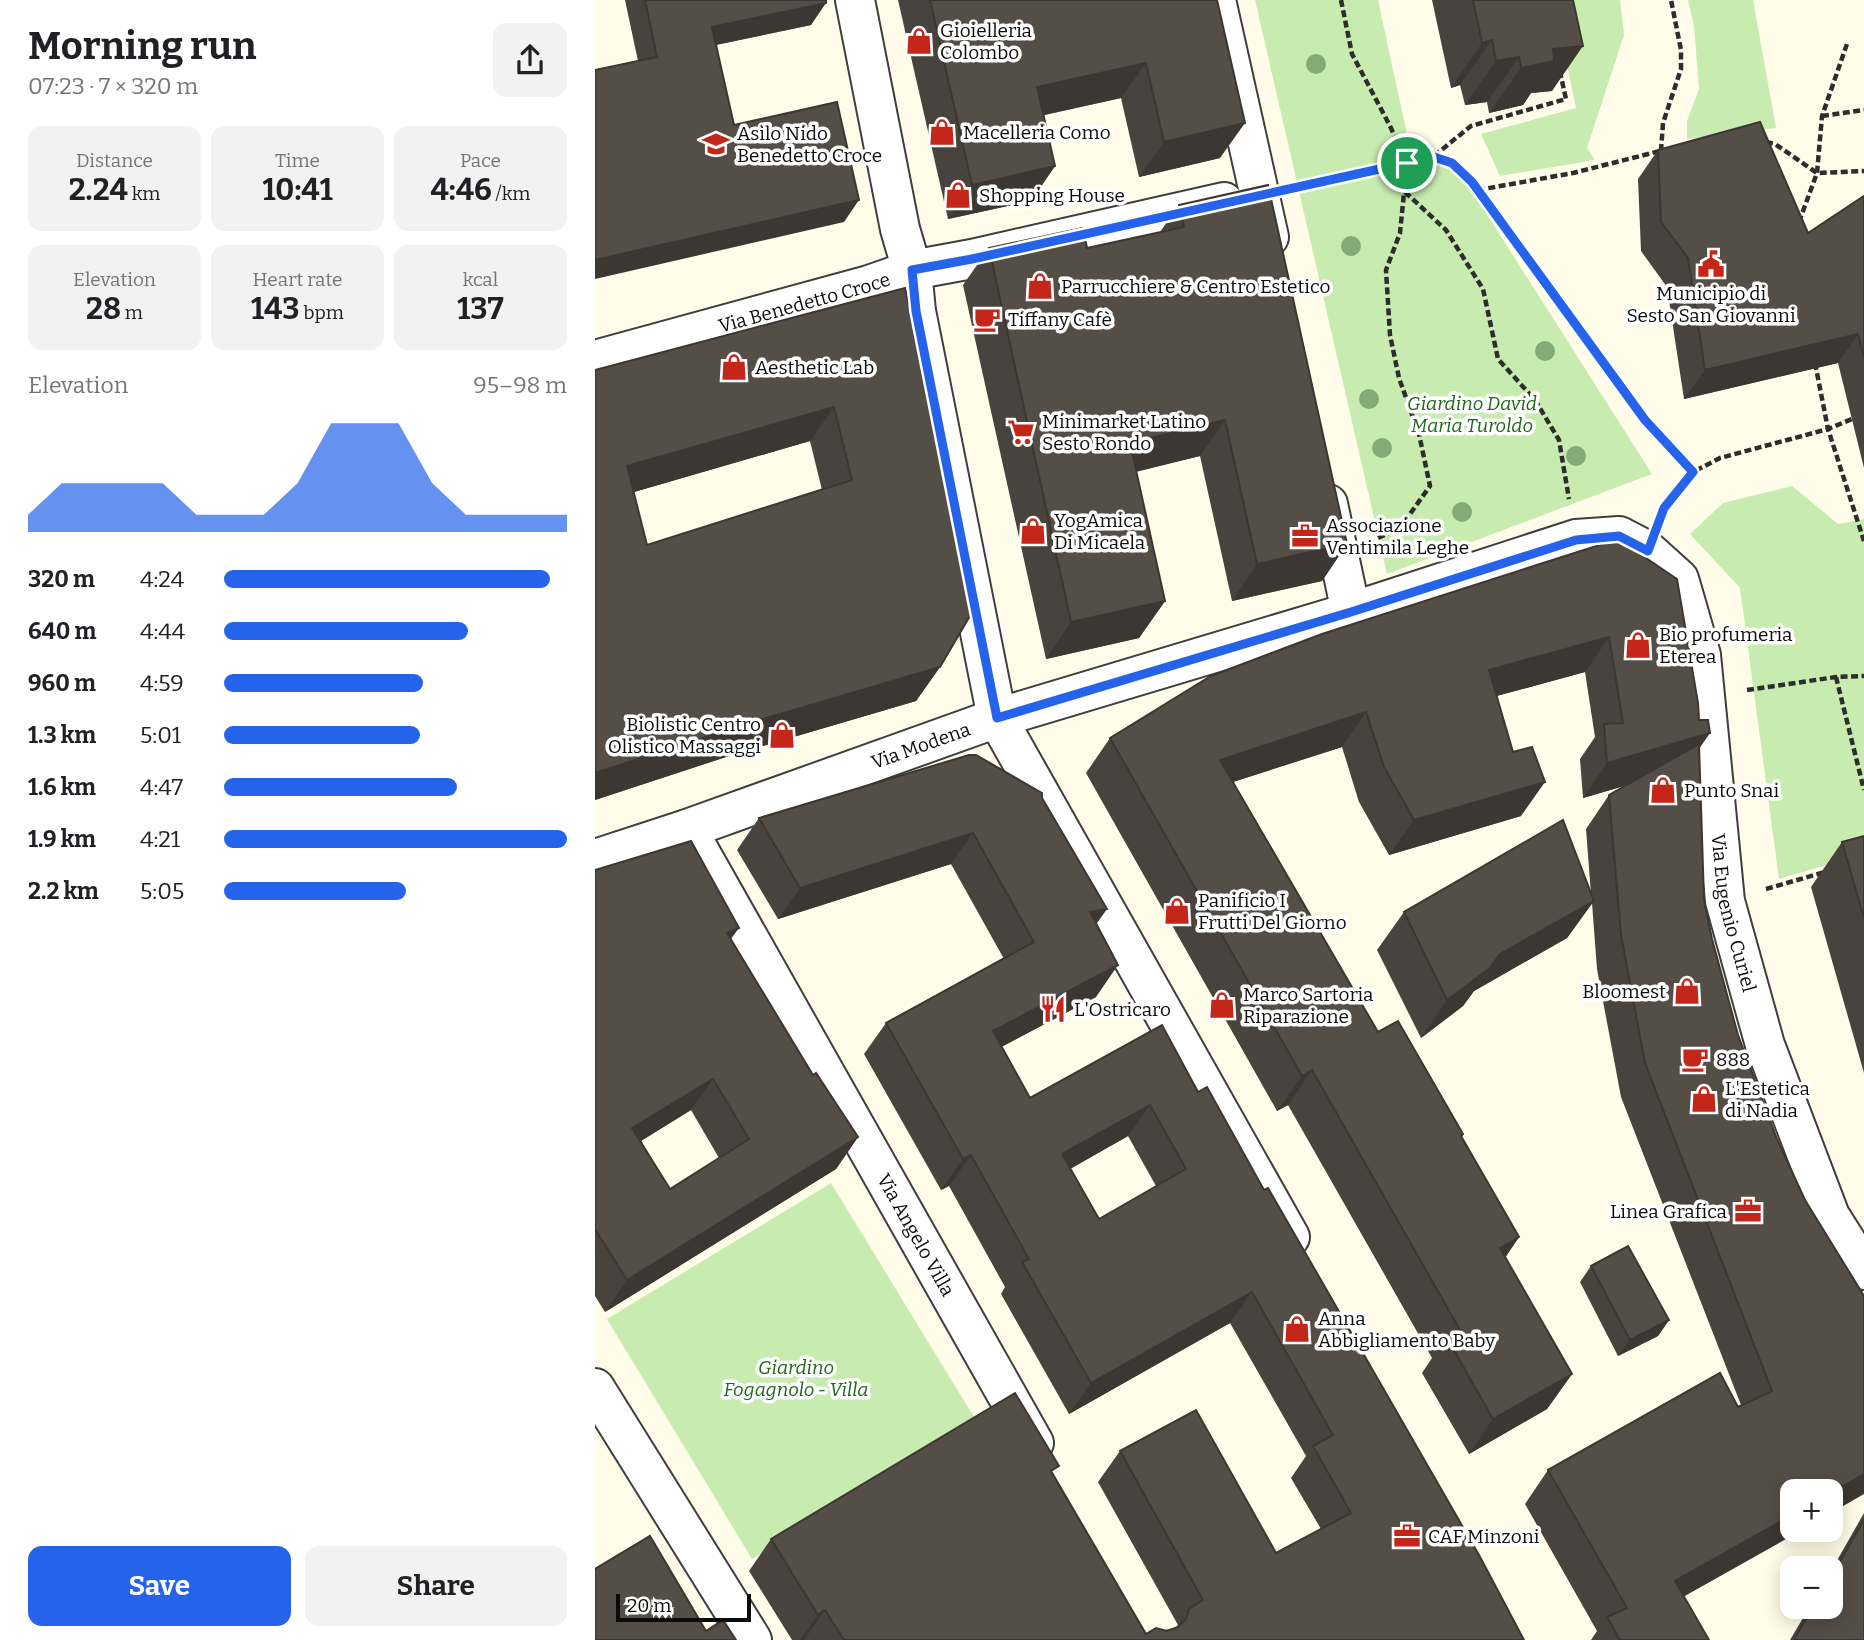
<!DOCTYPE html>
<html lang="en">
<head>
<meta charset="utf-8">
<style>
  :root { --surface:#fff; --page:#f2f2f2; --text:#202124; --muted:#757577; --accent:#2563eb }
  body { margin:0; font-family:Bitter,serif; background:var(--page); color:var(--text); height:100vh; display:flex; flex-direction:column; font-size:26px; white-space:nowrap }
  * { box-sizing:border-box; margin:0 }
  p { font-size:23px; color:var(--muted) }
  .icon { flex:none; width:38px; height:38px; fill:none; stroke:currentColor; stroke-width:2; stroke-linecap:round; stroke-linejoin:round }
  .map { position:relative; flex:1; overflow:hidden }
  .drawer { display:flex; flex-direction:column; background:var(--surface); width:595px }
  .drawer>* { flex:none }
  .buttons { position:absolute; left:1185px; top:1479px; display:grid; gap:14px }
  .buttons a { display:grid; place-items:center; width:63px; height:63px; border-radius:14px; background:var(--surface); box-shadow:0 4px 18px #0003; font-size:35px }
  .scale { position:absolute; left:21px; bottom:18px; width:135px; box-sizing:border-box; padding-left:7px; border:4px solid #0b0b0b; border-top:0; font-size:19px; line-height:24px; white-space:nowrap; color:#0b0b0b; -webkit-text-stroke:5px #fff; paint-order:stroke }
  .pin { position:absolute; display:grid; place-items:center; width:60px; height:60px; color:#fff; margin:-30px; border:4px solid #fff; border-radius:50%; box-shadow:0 2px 7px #0007 }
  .round { display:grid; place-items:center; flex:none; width:74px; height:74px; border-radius:14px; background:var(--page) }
  .head { display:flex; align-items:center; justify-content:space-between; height:119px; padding:0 28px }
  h1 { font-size:38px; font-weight:700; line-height:52px }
  .metrics { display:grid; grid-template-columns:repeat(3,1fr); gap:10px; height:119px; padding:7px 28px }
  .metrics div { display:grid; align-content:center; border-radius:14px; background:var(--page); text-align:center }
  .metrics b { font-size:30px; font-weight:700 }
  .metrics small { font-size:19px; font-weight:400 }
  .metrics p { font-size:19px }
  .chart { height:196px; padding:14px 28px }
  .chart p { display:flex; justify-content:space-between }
  .chart svg { width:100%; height:126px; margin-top:7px; fill:var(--accent); opacity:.7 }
  .primary-button { display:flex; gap:14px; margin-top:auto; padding:14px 28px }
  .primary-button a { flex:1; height:80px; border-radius:14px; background:var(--accent); color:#fff; font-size:28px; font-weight:700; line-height:80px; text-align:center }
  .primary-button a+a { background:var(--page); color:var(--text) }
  ul { padding:0 28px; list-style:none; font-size:23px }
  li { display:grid; grid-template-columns:112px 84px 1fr; align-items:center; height:52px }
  li i { height:18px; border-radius:9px; background:var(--accent) }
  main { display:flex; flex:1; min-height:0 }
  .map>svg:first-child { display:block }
  .green { fill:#c8ecb0 }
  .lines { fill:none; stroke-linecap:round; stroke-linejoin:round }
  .minor-casing { stroke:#3e3e3e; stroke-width:42 }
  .path { stroke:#2d2d2d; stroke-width:4.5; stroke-dasharray:7 3.5; stroke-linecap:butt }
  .minor { stroke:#fff; stroke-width:38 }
  .tree { fill:#84aa76 }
  .wall { fill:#49433d; fill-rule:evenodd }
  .shaded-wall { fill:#3c3732 }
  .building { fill:#554e47; stroke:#3c3732; stroke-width:2; fill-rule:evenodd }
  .route-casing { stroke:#fff; stroke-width:14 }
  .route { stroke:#2563eb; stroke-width:9 }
  .labels { text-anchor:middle; stroke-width:7; stroke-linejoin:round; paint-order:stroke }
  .poi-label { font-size:19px; fill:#0b0b0b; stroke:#fff; text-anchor:start }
  .street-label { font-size:19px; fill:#0b0b0b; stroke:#fff }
  .park-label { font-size:19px; font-style:italic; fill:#1f6718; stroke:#fff }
</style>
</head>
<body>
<main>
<section class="drawer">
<div class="head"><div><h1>Morning run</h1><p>07:23 · 7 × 320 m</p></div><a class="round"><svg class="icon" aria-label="share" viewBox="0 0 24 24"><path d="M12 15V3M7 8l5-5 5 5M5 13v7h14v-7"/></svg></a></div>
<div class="metrics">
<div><p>Distance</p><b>2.24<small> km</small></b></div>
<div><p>Time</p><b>10:41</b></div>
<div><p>Pace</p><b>4:46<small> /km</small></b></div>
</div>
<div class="metrics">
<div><p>Elevation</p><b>28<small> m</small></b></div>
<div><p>Heart rate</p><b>143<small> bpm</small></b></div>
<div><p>kcal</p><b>137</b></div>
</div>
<div class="chart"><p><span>Elevation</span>95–98 m</p>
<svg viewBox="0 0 160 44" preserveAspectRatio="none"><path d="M0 44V38L10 27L20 27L30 27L40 27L50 38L60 38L70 38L80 27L90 6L100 6L110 6L120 27L130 38L140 38L150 38L160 38V44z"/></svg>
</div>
<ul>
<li><b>320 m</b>4:24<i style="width:95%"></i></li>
<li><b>640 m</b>4:44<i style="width:71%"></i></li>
<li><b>960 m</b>4:59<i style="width:58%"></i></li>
<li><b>1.3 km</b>5:01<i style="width:57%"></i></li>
<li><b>1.6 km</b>4:47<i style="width:68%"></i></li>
<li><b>1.9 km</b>4:21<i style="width:100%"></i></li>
<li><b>2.2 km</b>5:05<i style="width:53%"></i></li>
</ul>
<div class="primary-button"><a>Save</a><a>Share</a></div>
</section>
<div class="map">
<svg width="1269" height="1640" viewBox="0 0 1269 1640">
  <rect width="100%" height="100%" fill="#fffde9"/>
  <g class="green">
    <path d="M660 0H783L819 167C850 161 852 164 874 186L1057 474 792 574Z"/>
    <polygon points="958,0 1025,0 1029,35 992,148 1000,160 905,176 886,134 981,108"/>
    <polygon points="1093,0 1158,0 1181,128 1092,139 1092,121 1104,89 1099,26"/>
    <polygon points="1197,486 1243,524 1269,519 1269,854 1184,879 1145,588 1095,534 1128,503"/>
    <polygon points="236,1183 382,1422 157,1559 12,1319"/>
  </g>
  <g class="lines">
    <defs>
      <g id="minor">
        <polyline points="260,0 305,229 317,270 321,311 402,718 695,1237"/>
        <polyline points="621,0 674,237"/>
        <path id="s1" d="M0 360 274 285 317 270 377 259 629 202"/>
        <polyline points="733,504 756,612"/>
        <path id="s2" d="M92 829 439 1443"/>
        <path id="s3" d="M0 859 92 829 402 718 756 612 981 539 1024 536 1053 551 1084 579 1106 655 1130 901 1170 1045 1235 1216 1269 1270"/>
        <polyline points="0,1388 157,1640"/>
      </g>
    </defs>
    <use href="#minor" class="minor-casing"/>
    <g class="path">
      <polyline points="746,0 757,54 795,126 812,163 805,233 791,270 795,335 804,378 824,434 835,486 805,528 783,538"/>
      <polyline points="1227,116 1269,110"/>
      <polyline points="1171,142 1180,144 1222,173 1269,171"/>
      <polyline points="1066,151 1068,123 1086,69 1086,50 1076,0"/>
      <polyline points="839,156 876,126 971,99 965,72"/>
      <polyline points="705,185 839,157 857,163 877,182 1050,420 1098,472"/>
      <polyline points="883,190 978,173 1065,151"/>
      <polyline points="810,192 851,230 888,289 903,359 940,400 964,440 974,499"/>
      <polyline points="1204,222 1222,173 1227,116 1253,41"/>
      <polyline points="1220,363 1233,429 1269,541"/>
      <polyline points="1068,511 1098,472 1125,458 1233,429 1257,419"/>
      <polyline points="1241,677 1269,790"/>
      <polyline points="1152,690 1241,677 1269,676"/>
      <polyline points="1171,889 1230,872"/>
    </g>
    <use href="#minor" class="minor"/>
  </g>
  <g class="tree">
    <circle cx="721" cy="64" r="10"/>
    <circle cx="756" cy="246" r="10"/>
    <circle cx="950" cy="351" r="10"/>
    <circle cx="774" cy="399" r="10"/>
    <circle cx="787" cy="448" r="10"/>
    <circle cx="981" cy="456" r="10"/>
    <circle cx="867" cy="512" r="10"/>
  </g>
  <g class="wall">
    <polygon points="30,0 231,0 216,25 121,45 139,125 249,222 43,61"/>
    <polygon points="303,0 622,0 625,158 544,177 526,98 449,115 460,166 436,201 353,219"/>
    <polygon points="837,0 978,0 957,91 936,93 928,105 894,113 892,102 870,105 865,85 856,88"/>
    <polygon points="1063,150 1213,233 1269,196 1269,468 1243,363 1089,399 1072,287 1046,251 1043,179"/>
    <polygon points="584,205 752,544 727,581 637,601 605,456 541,472 570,601 544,638 451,659 368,285 394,248 492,248 565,232"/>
    <path d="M310 288 345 667 321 701 137 755 0 800V370ZM215 441 227 490 52 545 39 492Z"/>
    <polygon points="1023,539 1104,749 1109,900 1117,939 1143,1035 1182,1139 1210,1200 1269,1296 1089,1597 1114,1640 996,1640 1002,1631 930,1504 953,1470 1146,1405 1026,1097 1002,969 997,903 972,938 879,991 868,1006 826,1038 782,950 809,912 996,894 991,829 1014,795 1032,785 988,798 985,759 1000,737 990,672 901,696 926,816 794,855 764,802 747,747 638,782 783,1032 868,1134 867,1137 924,1237 910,1258 977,1374 952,1409 874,1454 827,1373 837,1358 693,1105 682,1111 491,773 515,738"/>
    <path d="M447 798 501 924V997L406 1047 435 1098 603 1092 669 1190 929 1640H197L154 1571 176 1539 458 1475 551 1634 580 1628 583 1625 503 1482 525 1451 681 1553 726 1529 696 1478 711 1456 635 1323 474 1414 406 1294 410 1287 354 1186 346 1190 269 1054 291 1023 409 959 356 864 183 919 142 850 164 818ZM533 1136 561 1186 504 1219 475 1169Z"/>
    <polygon points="1269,836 1269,1073 1216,887 1247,842"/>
    <path d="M0 870 136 939 218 1075 263 1137 241 1169 10 1312 0 1296ZM96 1110 124 1158 75 1189 46 1141Z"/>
    <polygon points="996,1266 1074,1320 1063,1336 1023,1356 985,1282"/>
    <polygon points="1269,1513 1269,1640 1195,1640 1215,1606 1236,1606 1236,1571"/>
  </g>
  <g class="shaded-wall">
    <polygon points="231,3 216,25 101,49 117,27"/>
    <polygon points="897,40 865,85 856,88 887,43"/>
    <polygon points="988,46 957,91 936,93 928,105 894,113 926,68 958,49"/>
    <polygon points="924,57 892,102 870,105 901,61"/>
    <polygon points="551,63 526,98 418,122 442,87"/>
    <polygon points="650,123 625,158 544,177 569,142"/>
    <polygon points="460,166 436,201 353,219 377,185"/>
    <polygon points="264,200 249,222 0,279 0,260"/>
    <polygon points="1263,334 1243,363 1089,399 1110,370"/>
    <polygon points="239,407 215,441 8,501 32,466"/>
    <polygon points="630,420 605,456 509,479 535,443"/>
    <polygon points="752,544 727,581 637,601 662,564"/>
    <polygon points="570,601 544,638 451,659 476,622"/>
    <polygon points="1014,637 990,672 869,705 894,670"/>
    <polygon points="345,667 321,701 137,755 0,800 0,773 161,721"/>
    <polygon points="771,712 747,747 600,794 625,760"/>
    <polygon points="1115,733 1091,768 988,798 1012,763"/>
    <polygon points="950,782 926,816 794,855 819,820"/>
    <polygon points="378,833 356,864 183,919 205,888"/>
    <polygon points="999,901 972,938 879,991 868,1006 826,1038 852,1000 905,954"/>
    <polygon points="512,909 490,940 495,912"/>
    <polygon points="144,928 121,959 132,933"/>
    <polygon points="523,965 501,997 376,1063 398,1031"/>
    <polygon points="717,1070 693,1105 682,1111 707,1076"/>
    <polygon points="118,1079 96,1110 15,1160 37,1128"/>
    <polygon points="555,1105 533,1136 445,1186 467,1154"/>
    <polygon points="263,1137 241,1169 10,1312 32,1280"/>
    <polygon points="376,1155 354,1186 346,1190 368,1159"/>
    <polygon points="924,1237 900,1272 905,1248"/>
    <polygon points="657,1292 635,1323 474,1414 496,1383"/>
    <polygon points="1074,1320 1063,1336 1023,1356 1035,1340"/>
    <polygon points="977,1374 952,1409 874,1454 898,1419"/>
    <polygon points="1269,1474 1269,1494 1236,1513 1236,1493"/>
    <polygon points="1197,1515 1197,1530 1207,1530 1056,1615 1080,1581"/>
    <polygon points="230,1610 209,1640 205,1640 223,1615"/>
  </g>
  <g class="building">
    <polygon points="50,0 231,0 231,3 117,27 139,125 242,102 264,200 0,260 0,70 62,57"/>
    <polygon points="335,0 622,0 650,123 569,142 551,63 442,87 460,166 377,185"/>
    <polygon points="878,0 978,0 988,46 958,49 959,61 926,68 924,57 901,61 897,40 887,43"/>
    <polygon points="1165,122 1213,233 1269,196 1269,357 1263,334 1110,370 1093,258 1066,222 1063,150"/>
    <polygon points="673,185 752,544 662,564 630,420 535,443 570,601 476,622 394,248 488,228 492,248 589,227 584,205"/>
    <path d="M310 288 379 609 345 667 161 721 0 773V370ZM239 407 257 480 52 545 32 466Z"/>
    <polygon points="1023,539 1082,579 1103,703 1104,720 1113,720 1115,733 1012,763 1009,724 1028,723 1014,637 894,670 918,752 937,747 950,782 819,820 789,767 771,712 625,760 783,1032 803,1021 868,1134 866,1136 924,1237 905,1248 977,1374 898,1419 852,1338 865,1330 717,1070 707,1076 515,738 616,676 727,634"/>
    <polygon points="1104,744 1109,900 1117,939 1143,1035 1182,1139 1210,1200 1269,1296 1269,1474 1236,1493 1236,1491 1197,1491 1197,1515 1080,1581 1114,1640 1025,1640 1012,1617 1032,1608 953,1470 1125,1373 1143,1407 1177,1391 1050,1063 1026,935 1014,795"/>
    <path d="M374 755H381L447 793V798L512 909 495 912 523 965 398 1031 435 1098 567 1025 603 1092 612 1087 669 1190 673 1188 884 1555 929 1640H249L230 1610 223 1615 176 1539 420 1393 464 1466 456 1471 551 1634 561 1628 572 1631 583 1627 591 1619 594 1609 608 1600 525 1451 601 1410 681 1553 756 1513 718 1446 738 1435 657 1292 496 1383 427 1262 434 1259 376 1155 368 1159 291 1023 439 942 378 833 205 888 164 818ZM555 1105 591 1169 504 1219 467 1154Z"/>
    <polygon points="968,820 999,901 905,954 895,968 852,1000 809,912"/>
    <polygon points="1269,836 1269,918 1247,842"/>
    <path d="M96 841 144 928 132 933 218 1075 221 1073 263 1137 32 1280 0 1229V870ZM118 1079 154 1139 75 1189 37 1128Z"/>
    <polygon points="1033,1246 1074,1320 1035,1340 996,1266"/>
    <polygon points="1269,1520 1269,1640 1199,1640 1218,1606 1236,1606 1236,1577"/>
    <polygon points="55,1536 111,1631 128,1620 141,1640 0,1640 0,1569"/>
  </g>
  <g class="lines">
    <defs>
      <polygon id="route" points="839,157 857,163 877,182 1050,420 1098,472 1069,508 1053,551 1024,536 981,540 756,612 402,718 321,311 317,270 377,259"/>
    </defs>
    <use href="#route" class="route-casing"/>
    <use href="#route" class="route"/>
  </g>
  <defs>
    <symbol id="shop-bare" viewBox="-9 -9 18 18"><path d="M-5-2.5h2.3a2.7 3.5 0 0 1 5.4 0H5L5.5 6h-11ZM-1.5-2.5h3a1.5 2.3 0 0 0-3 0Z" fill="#c5261a" stroke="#fff" stroke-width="2.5" paint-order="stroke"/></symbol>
    <symbol id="school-bare" viewBox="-9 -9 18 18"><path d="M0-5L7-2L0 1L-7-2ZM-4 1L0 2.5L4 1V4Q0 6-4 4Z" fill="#c5261a" stroke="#fff" stroke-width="2.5" paint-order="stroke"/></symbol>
    <symbol id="civic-bare" viewBox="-9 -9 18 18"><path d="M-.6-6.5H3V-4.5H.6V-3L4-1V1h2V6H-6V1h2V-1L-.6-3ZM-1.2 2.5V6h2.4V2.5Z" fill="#c5261a" stroke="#fff" stroke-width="2.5" paint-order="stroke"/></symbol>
    <symbol id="cafe-bare" viewBox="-9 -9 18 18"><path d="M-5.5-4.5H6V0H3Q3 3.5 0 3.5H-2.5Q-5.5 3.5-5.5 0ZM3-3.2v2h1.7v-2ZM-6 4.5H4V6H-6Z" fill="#c5261a" stroke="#fff" stroke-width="2.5" paint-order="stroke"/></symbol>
    <symbol id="supermarket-bare" viewBox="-9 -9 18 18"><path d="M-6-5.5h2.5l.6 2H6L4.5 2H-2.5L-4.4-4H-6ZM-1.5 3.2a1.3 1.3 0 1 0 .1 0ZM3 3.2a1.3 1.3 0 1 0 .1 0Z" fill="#c5261a" stroke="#fff" stroke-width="2.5" paint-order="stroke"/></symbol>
    <symbol id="office-bare" viewBox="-9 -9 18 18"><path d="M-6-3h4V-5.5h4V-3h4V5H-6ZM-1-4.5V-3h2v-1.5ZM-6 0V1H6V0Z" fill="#c5261a" stroke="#fff" stroke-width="2.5" paint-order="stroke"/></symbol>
    <symbol id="restaurant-bare" viewBox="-9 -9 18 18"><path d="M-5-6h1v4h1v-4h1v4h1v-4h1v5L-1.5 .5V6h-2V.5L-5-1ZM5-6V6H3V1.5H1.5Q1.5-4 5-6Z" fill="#c5261a" stroke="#fff" stroke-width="2.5" paint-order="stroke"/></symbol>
  </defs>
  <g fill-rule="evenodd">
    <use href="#shop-bare" x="305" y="22" width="38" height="38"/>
    <use href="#shop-bare" x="328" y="113" width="38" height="38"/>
    <use href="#school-bare" x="102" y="125" width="38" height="38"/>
    <use href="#shop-bare" x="344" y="176" width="38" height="38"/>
    <use href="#civic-bare" x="1097" y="245" width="38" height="38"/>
    <use href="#shop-bare" x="426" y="267" width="38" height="38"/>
    <use href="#cafe-bare" x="373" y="300" width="38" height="38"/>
    <use href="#shop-bare" x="120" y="348" width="38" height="38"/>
    <use href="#supermarket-bare" x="407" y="413" width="38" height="38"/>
    <use href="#shop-bare" x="419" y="512" width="38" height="38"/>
    <use href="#office-bare" x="691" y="517" width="38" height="38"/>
    <use href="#shop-bare" x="1024" y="626" width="38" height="38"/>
    <use href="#shop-bare" x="168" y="716" width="38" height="38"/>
    <use href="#shop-bare" x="1049" y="771" width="38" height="38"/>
    <use href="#shop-bare" x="563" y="892" width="38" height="38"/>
    <use href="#shop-bare" x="1073" y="972" width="38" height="38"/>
    <use href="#shop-bare" x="608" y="986" width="38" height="38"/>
    <use href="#restaurant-bare" x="439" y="990" width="38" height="38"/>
    <use href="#cafe-bare" x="1081" y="1040" width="38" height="38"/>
    <use href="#shop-bare" x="1090" y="1080" width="38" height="38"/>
    <use href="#office-bare" x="1134" y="1192" width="38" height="38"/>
    <use href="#shop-bare" x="683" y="1310" width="38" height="38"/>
    <use href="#office-bare" x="793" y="1517" width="38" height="38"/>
  </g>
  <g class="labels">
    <g class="poi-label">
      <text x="345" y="37">Gioielleria<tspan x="345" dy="22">Colombo</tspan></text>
      <text x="368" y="139">Macelleria Como</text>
      <text x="142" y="140">Asilo Nido<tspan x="142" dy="22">Benedetto Croce</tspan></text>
      <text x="384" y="202">Shopping House</text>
      <text x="466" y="293">Parrucchiere &amp; Centro Estetico</text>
      <text x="1116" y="300" text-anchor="middle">Municipio di<tspan x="1116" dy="22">Sesto San Giovanni</tspan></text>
      <text x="413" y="326">Tiffany Cafè</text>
      <text x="160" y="374">Aesthetic Lab</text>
      <text x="447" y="428">Minimarket Latino<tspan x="447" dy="22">Sesto Rondo</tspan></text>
      <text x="459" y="527">YogAmica<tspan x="459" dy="22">Di Micaela</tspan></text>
      <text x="731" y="532">Associazione<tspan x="731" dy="22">Ventimila Leghe</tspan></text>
      <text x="1064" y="641">Bio profumeria<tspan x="1064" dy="22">Eterea</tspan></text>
      <text x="166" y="731" text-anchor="end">Biolistic Centro<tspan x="166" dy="22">Olistico Massaggi</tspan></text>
      <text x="1089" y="797">Punto Snai</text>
      <text x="603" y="907">Panificio I<tspan x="603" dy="22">Frutti Del Giorno</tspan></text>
      <text x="1071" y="998" text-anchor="end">Bloomest</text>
      <text x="648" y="1001">Marco Sartoria<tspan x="648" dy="22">Riparazione</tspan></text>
      <text x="479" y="1016">L'Ostricaro</text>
      <text x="1121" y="1066">888</text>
      <text x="1130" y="1095">L'Estetica<tspan x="1130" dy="22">di Nadia</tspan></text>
      <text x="1132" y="1218" text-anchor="end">Linea Grafica</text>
      <text x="723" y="1325">Anna<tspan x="723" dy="22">Abbigliamento Baby</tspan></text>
      <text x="833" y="1543">CAF Minzoni</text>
    </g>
    <g class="street-label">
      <text dy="7" stroke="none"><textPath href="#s1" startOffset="217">Via Benedetto Croce</textPath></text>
      <text dy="7" stroke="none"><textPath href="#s3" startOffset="345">Via Modena</textPath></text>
      <text dy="7" stroke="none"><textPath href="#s3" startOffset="1489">Via Eugenio Curiel</textPath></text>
      <text dy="7" stroke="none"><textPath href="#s2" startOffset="466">Via Angelo Villa</textPath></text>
    </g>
    <g class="park-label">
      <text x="877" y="410">Giardino David<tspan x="877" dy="22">Maria Turoldo</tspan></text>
      <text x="201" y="1374">Giardino<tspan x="201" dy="22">Fogagnolo - Villa</tspan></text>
    </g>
  </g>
</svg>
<div class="buttons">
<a>+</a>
<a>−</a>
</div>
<div class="scale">20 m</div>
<div class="pin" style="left:812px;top:163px;background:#1e9e55"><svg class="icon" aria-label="arrive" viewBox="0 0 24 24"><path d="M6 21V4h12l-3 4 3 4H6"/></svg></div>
</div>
</main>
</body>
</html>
